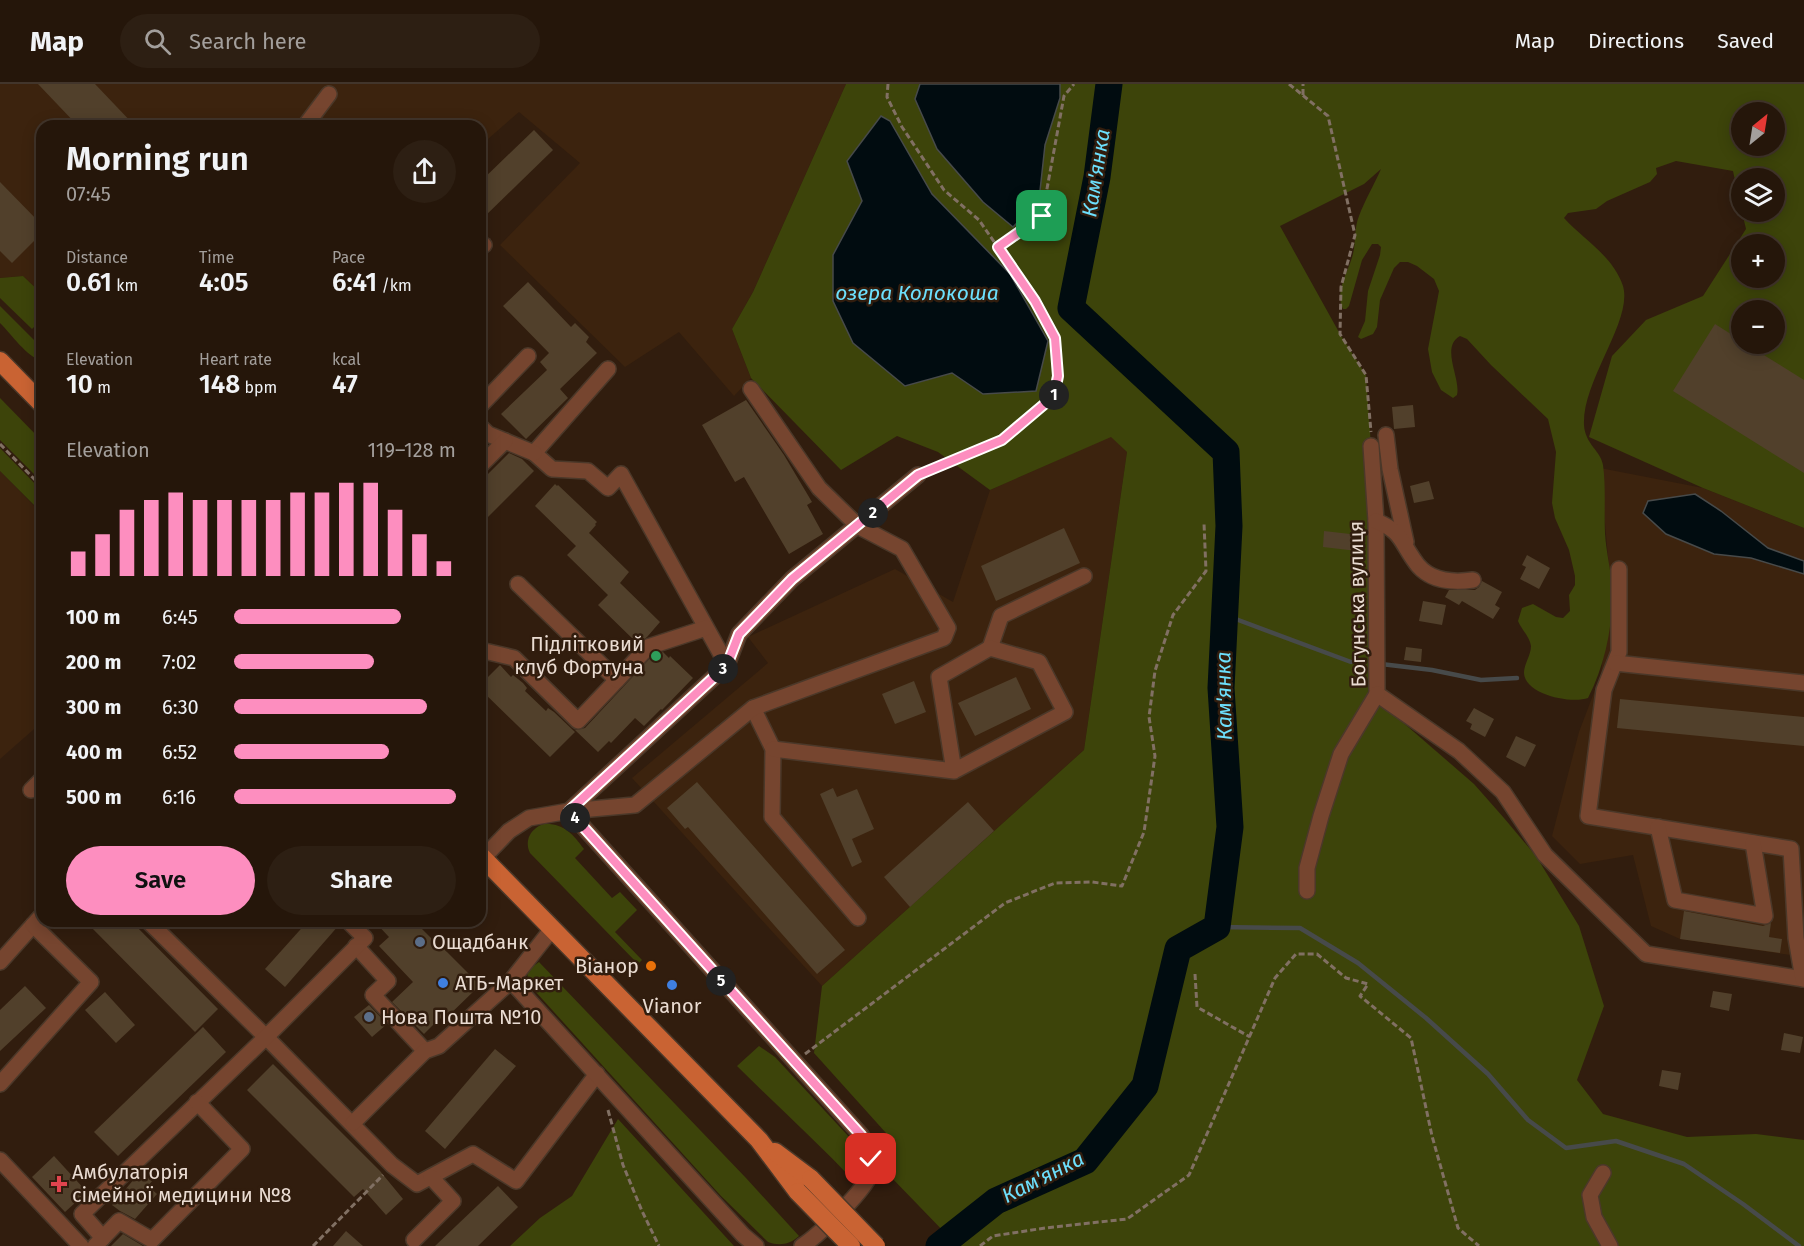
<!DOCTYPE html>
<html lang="en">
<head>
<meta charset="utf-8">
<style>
  :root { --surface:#25160a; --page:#2d1f13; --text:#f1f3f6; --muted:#a39f9c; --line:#42352b; --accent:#fd8ebf }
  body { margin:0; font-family:"Fira Sans",sans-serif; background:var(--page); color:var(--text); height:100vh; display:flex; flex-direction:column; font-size:22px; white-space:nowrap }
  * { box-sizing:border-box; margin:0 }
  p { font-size:20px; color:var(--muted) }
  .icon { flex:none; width:33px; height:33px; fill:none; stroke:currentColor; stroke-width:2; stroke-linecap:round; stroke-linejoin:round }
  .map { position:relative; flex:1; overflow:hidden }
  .details { position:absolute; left:36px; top:36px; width:450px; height:807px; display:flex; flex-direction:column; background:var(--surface); border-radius:18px; box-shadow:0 3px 15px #0003,0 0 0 2px var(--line) }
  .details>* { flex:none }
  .needle { width:39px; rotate:30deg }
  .fabs { position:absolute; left:1731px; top:18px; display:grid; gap:12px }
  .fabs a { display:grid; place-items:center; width:54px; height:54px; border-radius:50%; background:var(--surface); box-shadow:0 3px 15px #0003,0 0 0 2px var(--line); font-size:30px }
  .pin { position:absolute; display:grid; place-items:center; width:51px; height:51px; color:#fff; margin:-26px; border-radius:12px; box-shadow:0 3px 9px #0006 }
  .km { position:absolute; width:30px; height:30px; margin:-15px; border-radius:50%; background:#222; color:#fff; font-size:16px; line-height:30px; text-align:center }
  .round { display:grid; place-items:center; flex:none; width:63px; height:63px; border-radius:32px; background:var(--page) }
  .summary { display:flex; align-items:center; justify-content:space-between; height:102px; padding:0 30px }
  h1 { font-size:33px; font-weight:600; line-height:45px }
  .stats { display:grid; grid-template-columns:repeat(3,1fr); gap:9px; height:102px; padding:6px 30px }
  .stats div { display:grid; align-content:center }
  .stats b { font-size:26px; font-weight:600 }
  .stats small { font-size:16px; font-weight:400 }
  .stats p { font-size:16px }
  .chart { height:168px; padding:12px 30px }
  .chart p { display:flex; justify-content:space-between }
  .chart svg { width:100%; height:108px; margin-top:6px; stroke:var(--accent); stroke-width:6 }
  .action { display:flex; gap:12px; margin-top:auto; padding:12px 30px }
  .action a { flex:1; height:69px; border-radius:36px; background:var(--accent); color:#111; font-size:24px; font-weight:600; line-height:69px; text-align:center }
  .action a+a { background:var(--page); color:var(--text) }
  ul { padding:0 30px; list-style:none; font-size:20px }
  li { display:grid; grid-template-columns:96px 72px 1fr; align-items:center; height:45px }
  li i { height:15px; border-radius:8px; background:var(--accent) }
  header { display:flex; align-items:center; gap:36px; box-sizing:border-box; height:84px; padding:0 30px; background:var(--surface); border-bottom:2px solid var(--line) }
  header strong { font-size:28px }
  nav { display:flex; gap:33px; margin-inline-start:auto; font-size:21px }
  .search { width:420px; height:54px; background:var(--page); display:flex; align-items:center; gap:15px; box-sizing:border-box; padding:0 21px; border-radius:33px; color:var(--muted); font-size:22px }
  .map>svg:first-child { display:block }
  .built { fill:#3c230e }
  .green { fill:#3d440a; fill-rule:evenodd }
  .water { fill:#010c10; stroke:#474a4a; stroke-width:1.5 }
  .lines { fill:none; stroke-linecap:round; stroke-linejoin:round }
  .stream { stroke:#474a4a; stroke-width:4.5 }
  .river { stroke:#010c10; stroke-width:27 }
  .building { fill:#51402b }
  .minor-casing { stroke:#4b3829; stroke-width:18 }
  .major-casing { stroke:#4b3829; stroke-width:21 }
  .path { stroke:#817063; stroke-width:3; stroke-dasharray:6 3; stroke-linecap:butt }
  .minor { stroke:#76452f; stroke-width:15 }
  .major { stroke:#c96333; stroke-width:18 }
  .major-bridge-casing { stroke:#4b3829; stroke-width:21; stroke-linecap:butt }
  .major-bridge { stroke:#c96333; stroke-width:18 }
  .route-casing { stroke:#fff; stroke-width:12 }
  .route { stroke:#fd8ebf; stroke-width:8 }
  .leisure-dot { fill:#2e9e5b; stroke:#311d0e; stroke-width:2 }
  .service-dot { fill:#5c6f8a; stroke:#311d0e; stroke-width:2 }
  .food-dot { fill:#e8710a; stroke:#311d0e; stroke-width:2 }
  .shop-dot { fill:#3f7fe0; stroke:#311d0e; stroke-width:2 }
  .health-dot { fill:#e0444e; stroke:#311d0e; stroke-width:2 }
  .labels { text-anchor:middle; stroke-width:5; stroke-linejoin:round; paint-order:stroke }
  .street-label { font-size:20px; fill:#eadcd2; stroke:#311d0e }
  .poi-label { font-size:20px; fill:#eadcd2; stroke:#311d0e; text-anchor:start }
  .water-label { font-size:21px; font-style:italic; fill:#6de0fd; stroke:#311d0e }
</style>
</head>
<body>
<header>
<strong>Map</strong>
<div class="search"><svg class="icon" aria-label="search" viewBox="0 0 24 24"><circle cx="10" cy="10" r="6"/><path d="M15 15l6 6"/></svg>Search here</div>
<nav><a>Map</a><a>Directions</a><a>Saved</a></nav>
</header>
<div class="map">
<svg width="1804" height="1162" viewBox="0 0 1804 1162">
  <rect width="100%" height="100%" fill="#311d0e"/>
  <g class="built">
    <polygon points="0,0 846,0 753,208 732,245 751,294 734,312 679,248 625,283 500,161 580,79 519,28 480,62 480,42 42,42 42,210 23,192 0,194"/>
    <polygon points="1111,352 1127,368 1084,666 822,902 632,694 768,579 748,553 895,485 953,518 990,406"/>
    <polygon points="1600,384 1703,404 1804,444 1804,873 1680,855 1651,842 1633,771 1580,780 1552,752 1579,648 1601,590 1611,506"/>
    <polygon points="0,387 42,430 42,638 0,675"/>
  </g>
  <g class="green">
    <path d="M846 0H1804V444L1703 404 1589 353 1612 272 1646 236 1703 212 1746 145 1742 128H1774V94H1742L1741 125 1733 87 1676 77 1656 84 1657 90 1650 98 1607 117 1596 125 1568 129 1564 134C1584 156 1613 172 1623 202 1633 237 1582 296 1584 341 1585 360 1601 367 1603 381 1606 403 1604 427 1605 449 1606 469 1612 489 1612 508 1613 544 1604 583 1588 614 1572 620 1525 611 1524 589 1524 580 1531 571 1531 562 1530 553 1521 545 1518 537L1522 524 1533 520 1556 533 1563 534 1570 527 1569 511 1575 501V492L1569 466 1555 434 1552 419 1556 368 1548 335 1491 281 1467 255 1460 252C1440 263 1461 294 1457 311L1453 314 1441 306 1432 288 1428 265 1439 207 1434 195 1417 182 1408 178H1400L1394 184 1380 216 1377 243 1373 250 1361 255 1358 253 1365 237 1368 207 1380 171 1381 163 1378 160H1372L1362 176 1349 222 1346 225H1343C1334 207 1349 187 1353 170 1356 158 1354 144 1359 132 1365 116 1374 101 1381 85L1364 100 1280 142 1340 250 1366 291 1371 362 1377 610 1399 635 1474 700 1504 734 1536 772 1579 842 1604 922 1577 996 1603 1030 1687 1053 1756 1050 1804 1056V1162H954L949 1153 889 1091 886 1049 814 969 822 902 1084 666 1127 368 1111 353 990 406 938 368 897 352 841 386 751 294 732 245 753 208ZM1742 28H1774V62H1742ZM1742 160H1774V194H1742ZM1742 226H1774V260H1742Z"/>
    <polygon points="23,192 42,210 42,235 32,245 0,214 0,194"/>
    <path d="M0 222 42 264V277C26 272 12 251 0 239Z"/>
    <polygon points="0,314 42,357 42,398 0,356"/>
    <polygon points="0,364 42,407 42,429 0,387"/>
    <path d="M544 740C564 739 573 750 584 765L575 774 612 814 620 808 637 826 615 848 642 876 638 880 530 769C524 756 531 744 544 740Z"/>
    <path d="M539 878 746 1094 799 1152C789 1161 779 1162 768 1158L721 1112 534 906C530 899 526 894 528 886Z"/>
    <path d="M759 962 775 973 850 1054C860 1069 867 1081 855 1098 817 1058 776 1021 737 982Z"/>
    <polygon points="618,1035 734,1162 510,1162 540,1134 572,1112"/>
  </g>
  <g class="water">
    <polygon points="920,0 1060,0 1060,14 1045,61 1039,116 1013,143 983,118 937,65 915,15"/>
    <polygon points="881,32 890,37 932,110 1010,190 1048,257 1036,307 983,310 952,289 905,302 853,259 833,217 833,171 862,117 847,77"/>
    <polygon points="1695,410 1721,427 1768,464 1804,477 1804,490 1751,474 1714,470 1666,450 1643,429 1648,417"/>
  </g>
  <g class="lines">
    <g class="stream">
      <polyline points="1225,531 1351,578"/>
      <polyline points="1381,580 1432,586 1481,596 1517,594"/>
      <polyline points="1217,843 1300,844 1358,879 1426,934 1488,990 1528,1036 1566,1064 1616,1057 1684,1080 1743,1120 1799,1162"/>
    </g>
    <polyline class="river" points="939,1162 996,1117 1085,1077 1145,1002 1178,865 1217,843 1230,743 1221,604 1229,442 1226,368 1071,224 1097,93 1109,0"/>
  </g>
  <g class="building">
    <polygon points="38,0 95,0 135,42 78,42"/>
    <polygon points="534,46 553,66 480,137 480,98"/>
    <polygon points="0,98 42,141 42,149 12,179 0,167"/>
    <polygon points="528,198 571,243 575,239 589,253 586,258 597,269 560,305 568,314 526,355 501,330 547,286 540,278 549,269 503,222"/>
    <polygon points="1715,240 1742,257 1742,260 1746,260 1804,296 1804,389 1673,307"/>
    <polygon points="746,316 784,371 812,418 807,421 823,450 789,470 744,393 735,398 702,341"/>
    <polygon points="1413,321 1415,343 1394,345 1392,323"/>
    <polygon points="509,369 522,375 534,387 480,441 480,398"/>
    <polygon points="1429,397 1434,415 1414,419 1410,402"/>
    <polygon points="555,400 557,402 558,401 597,438 595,440 596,441 589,449 629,488 620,499 660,538 647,553 638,560 598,521 608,511 567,471 576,462 535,422"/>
    <polygon points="1064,444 1080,479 996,517 981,482"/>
    <polygon points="1324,447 1359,451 1357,467 1323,463"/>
    <polygon points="1527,471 1550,484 1539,505 1520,495 1526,483 1522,481"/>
    <polygon points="1482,497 1502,508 1495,521 1500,524 1493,535 1462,517 1459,521 1445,513 1449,506 1475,506 1479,503"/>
    <polygon points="1423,517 1446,521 1442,541 1419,537"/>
    <polygon points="1406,563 1422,565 1421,578 1404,576"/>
    <polygon points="663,568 669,574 670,572 693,594 662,626 661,625 644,642 635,634 611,659 609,657 598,668 575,646 585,644 653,571"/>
    <polygon points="500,581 511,593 513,591 523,599 527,604 525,607 546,627 548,624 554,628 575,648 550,673 480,605 480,601"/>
    <polygon points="1016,593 1031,625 975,652 958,619"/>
    <polygon points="914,597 926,628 895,640 882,610"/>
    <polygon points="1620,615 1804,633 1804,662 1617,644"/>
    <polygon points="1474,624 1494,635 1485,653 1470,645 1472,640 1466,637"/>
    <polygon points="1516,652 1536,661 1525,683 1506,673"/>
    <polygon points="697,698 845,866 817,890 688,743 685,745 667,724"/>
    <polygon points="833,704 837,713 857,705 874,745 852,755 862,778 852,783 820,710"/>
    <polygon points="968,718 994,747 910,823 884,793"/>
    <polygon points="1684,827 1763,842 1771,839 1769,853 1782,855 1780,869 1680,855"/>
    <polygon points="85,837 131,837 218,925 195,948"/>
    <polygon points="308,837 339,837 339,841 285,903 265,885"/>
    <polygon points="374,837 414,837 439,862 440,861 477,898 477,904 443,937 440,934 424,950 392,918 413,898 379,862 389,853"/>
    <polygon points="25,902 46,924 0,967 0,926"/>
    <polygon points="1713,907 1732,910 1729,927 1710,923"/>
    <polygon points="105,908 135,941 116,959 85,926"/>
    <polygon points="369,921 387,940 372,953 354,933"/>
    <polygon points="203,943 226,968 118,1072 94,1048"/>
    <polygon points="1784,949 1803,953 1800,969 1781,966"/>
    <polygon points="495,965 516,982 445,1065 425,1047"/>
    <polygon points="273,980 380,1087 403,1115 386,1131 363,1105 354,1113 247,1006"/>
    <polygon points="1662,986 1681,989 1678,1006 1659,1002"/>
    <polygon points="54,1072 87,1108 65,1128 32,1093"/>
    <polygon points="141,1087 153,1096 148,1102 157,1110 135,1135 120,1127 112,1121"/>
    <polygon points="498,1102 518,1123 478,1162 435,1162"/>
    <polygon points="346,1147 363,1162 333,1162"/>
    <polygon points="123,1150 143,1162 111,1162"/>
  </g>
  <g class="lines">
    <defs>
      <g id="minor">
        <polyline points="305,42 329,10"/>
        <polyline points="480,163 484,161"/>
        <polyline points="608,285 534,369 552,385 588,387 608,404 621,390 727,581"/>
        <polyline points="480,322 528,272"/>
        <polyline points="480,342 488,350 534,369"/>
        <polyline points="1386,351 1390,385 1406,458"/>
        <polyline points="1371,362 1376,437 1377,610 1459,667 1503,708 1545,771 1646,870 1804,895"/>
        <polyline points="480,382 505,357"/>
        <path d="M1376 437C1401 447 1400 456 1414 476 1427 497 1452 499 1473 496"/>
        <polyline points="1619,485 1619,568 1604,606 1588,732 1791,765 1796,854 1803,895"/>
        <polyline points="990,564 1001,532 1084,492"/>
        <polyline points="480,566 514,574 578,637 617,596 518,500"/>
        <polyline points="1615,579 1804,599"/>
        <polyline points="617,596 648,563 706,544"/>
        <polyline points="753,624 773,665 772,733 858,834"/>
        <polyline points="773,665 954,687 1065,628 1039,578 990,564 939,593 954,687"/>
        <polyline points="31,706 42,695"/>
        <polyline points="569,727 635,721 753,624 944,554 948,544 902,465 858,442 819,404 751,305"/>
        <polyline points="569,727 727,581 739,550 792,495 918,391"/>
        <polyline points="1658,743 1675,816 1765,832 1753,759"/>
        <path d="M483 774 509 747 529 734 569 727 861 1051C867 1061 874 1075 872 1086 868 1104 818 1152 802 1162"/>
        <polyline points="1307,807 1307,784 1321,732 1341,670 1377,610"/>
        <polyline points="148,837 266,953 392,1081 417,1100 473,1070 516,1097 597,990"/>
        <polyline points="356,862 388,897 373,911 425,967"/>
        <polyline points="0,878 42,831"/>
        <polyline points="511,897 743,1151 756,1162"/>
        <polyline points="0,1000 91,898 33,841"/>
        <polyline points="353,1039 425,967 439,962 511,897 552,845"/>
        <polyline points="0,1076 81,1162"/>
        <polyline points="1603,1089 1590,1111 1594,1133 1610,1162"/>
        <polyline points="103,1154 82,1130 266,953 365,854 348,837"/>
        <polyline points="414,1156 453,1117 431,1093"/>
        <polyline points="95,1162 119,1137 152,1156 242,1065 197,1018"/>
      </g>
      <g id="major">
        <polyline points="0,277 42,320"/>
        <polyline points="480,771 759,1056 798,1108"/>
        <polyline points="775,1068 811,1095"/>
      </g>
    </defs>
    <use href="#minor" class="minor-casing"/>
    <use href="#major" class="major-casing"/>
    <g class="path">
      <polyline points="888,0 887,13 902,43 944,106 979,136 1035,217 1055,254 1058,293 1054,312 1002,356 932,385"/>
      <polyline points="1289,0 1328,32 1355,151 1341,203 1340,250 1366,291 1371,348"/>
      <polyline points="1303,11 1303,0"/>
      <polyline points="998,163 1042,132 1064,12 1074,0"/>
      <polyline points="0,360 42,403"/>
      <polyline points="1195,890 1197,923 1250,953"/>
      <polyline points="805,970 1005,819 1055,799 1092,798 1122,802 1144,748 1155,672 1149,633 1155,587 1173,531 1206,487 1204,439"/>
      <polyline points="608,1026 623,1081 642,1127 659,1162"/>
      <polyline points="313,1162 383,1091"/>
      <polyline points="980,1162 993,1152 1045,1144 1127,1135 1189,1091 1275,894 1296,870 1317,870 1346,894 1368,900 1360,912 1411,954 1432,1052 1458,1144 1479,1162"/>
    </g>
    <use href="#minor" class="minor"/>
    <use href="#major" class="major"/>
    <defs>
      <g id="major-bridge">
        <polyline points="811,1095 876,1162"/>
        <polyline points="798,1108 851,1162"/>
      </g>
    </defs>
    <use href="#major-bridge" class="major-bridge-casing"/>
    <use href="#major-bridge" class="major-bridge"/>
  </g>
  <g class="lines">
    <defs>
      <polyline id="route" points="871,1075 867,1061 861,1051 569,727 727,581 739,550 792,495 918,391 1002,356 1054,312 1058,292 1055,254 1035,217 998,163 1042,132"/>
    </defs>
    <use href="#route" class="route-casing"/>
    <use href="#route" class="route"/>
  </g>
  <circle class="leisure-dot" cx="656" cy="572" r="6"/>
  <g class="service-dot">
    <circle cx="420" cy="858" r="6"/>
    <circle cx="369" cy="933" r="6"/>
  </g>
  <circle class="food-dot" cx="651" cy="882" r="6"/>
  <g class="shop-dot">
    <circle cx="443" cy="899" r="6"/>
    <circle cx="672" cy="901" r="6"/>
  </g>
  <path class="health-dot" d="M56 1091h6v6h6v6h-6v6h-6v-6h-6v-6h6z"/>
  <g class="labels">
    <g class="street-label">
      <text transform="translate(1357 520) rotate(-91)" y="7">Богунська вулиця</text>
    </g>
    <g class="poi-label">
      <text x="644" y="567" text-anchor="end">Підлітковий<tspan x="644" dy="23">клуб Фортуна</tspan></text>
      <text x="432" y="865">Ощадбанк</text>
      <text x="639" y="889" text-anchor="end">Віанор</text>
      <text x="455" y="906">АТБ-Маркет</text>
      <text x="672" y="929" text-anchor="middle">Vianor</text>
      <text x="381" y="940">Нова Пошта №10</text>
      <text x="72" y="1095">Амбулаторія<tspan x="72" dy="23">сімейної медицини №8</tspan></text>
    </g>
    <g class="water-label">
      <text transform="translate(1096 89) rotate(-81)" y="7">Кам'янка</text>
      <text x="917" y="216">озера Колокоша</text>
      <text transform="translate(1224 612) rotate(-91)" y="7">Кам'янка</text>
      <text transform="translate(1043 1093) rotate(-27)" y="7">Кам'янка</text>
    </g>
  </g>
</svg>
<div class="fabs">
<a><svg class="needle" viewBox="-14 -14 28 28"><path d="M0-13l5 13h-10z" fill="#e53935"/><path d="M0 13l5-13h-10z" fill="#a39f9c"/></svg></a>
<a><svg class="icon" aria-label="layers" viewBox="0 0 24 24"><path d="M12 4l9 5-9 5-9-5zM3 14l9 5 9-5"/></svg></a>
<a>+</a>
<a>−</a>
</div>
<div class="pin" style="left:1042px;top:132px;background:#1e9e55"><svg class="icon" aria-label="arrive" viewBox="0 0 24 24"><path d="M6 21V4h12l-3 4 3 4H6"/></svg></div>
<div class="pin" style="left:871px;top:1075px;background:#d93025"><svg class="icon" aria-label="check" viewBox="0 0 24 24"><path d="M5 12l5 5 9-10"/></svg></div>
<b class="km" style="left:1054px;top:311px">1</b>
<b class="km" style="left:873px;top:429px">2</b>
<b class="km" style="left:723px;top:585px">3</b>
<b class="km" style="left:575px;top:734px">4</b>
<b class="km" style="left:721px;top:897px">5</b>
<section class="details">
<div class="summary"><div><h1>Morning run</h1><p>07:45</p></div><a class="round"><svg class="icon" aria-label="share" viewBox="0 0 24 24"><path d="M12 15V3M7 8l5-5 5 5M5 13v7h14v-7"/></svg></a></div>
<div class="stats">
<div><p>Distance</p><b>0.61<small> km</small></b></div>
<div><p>Time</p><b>4:05</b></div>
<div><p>Pace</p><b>6:41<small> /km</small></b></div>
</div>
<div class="stats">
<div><p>Elevation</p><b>10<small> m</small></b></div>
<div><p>Heart rate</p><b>148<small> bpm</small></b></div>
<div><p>kcal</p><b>47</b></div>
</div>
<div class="chart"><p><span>Elevation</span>119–128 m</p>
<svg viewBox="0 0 160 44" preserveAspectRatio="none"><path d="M5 44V34M15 44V27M25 44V17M35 44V13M45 44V10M55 44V13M65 44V13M75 44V13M85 44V13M95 44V10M105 44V10M115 44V6M125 44V6M135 44V17M145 44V27M155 44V38"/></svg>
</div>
<ul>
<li><b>100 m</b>6:45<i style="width:75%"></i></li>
<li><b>200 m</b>7:02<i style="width:63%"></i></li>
<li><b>300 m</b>6:30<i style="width:87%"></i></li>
<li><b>400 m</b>6:52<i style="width:70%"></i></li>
<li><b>500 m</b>6:16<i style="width:100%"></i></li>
</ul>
<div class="action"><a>Save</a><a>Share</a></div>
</section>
</div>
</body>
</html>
